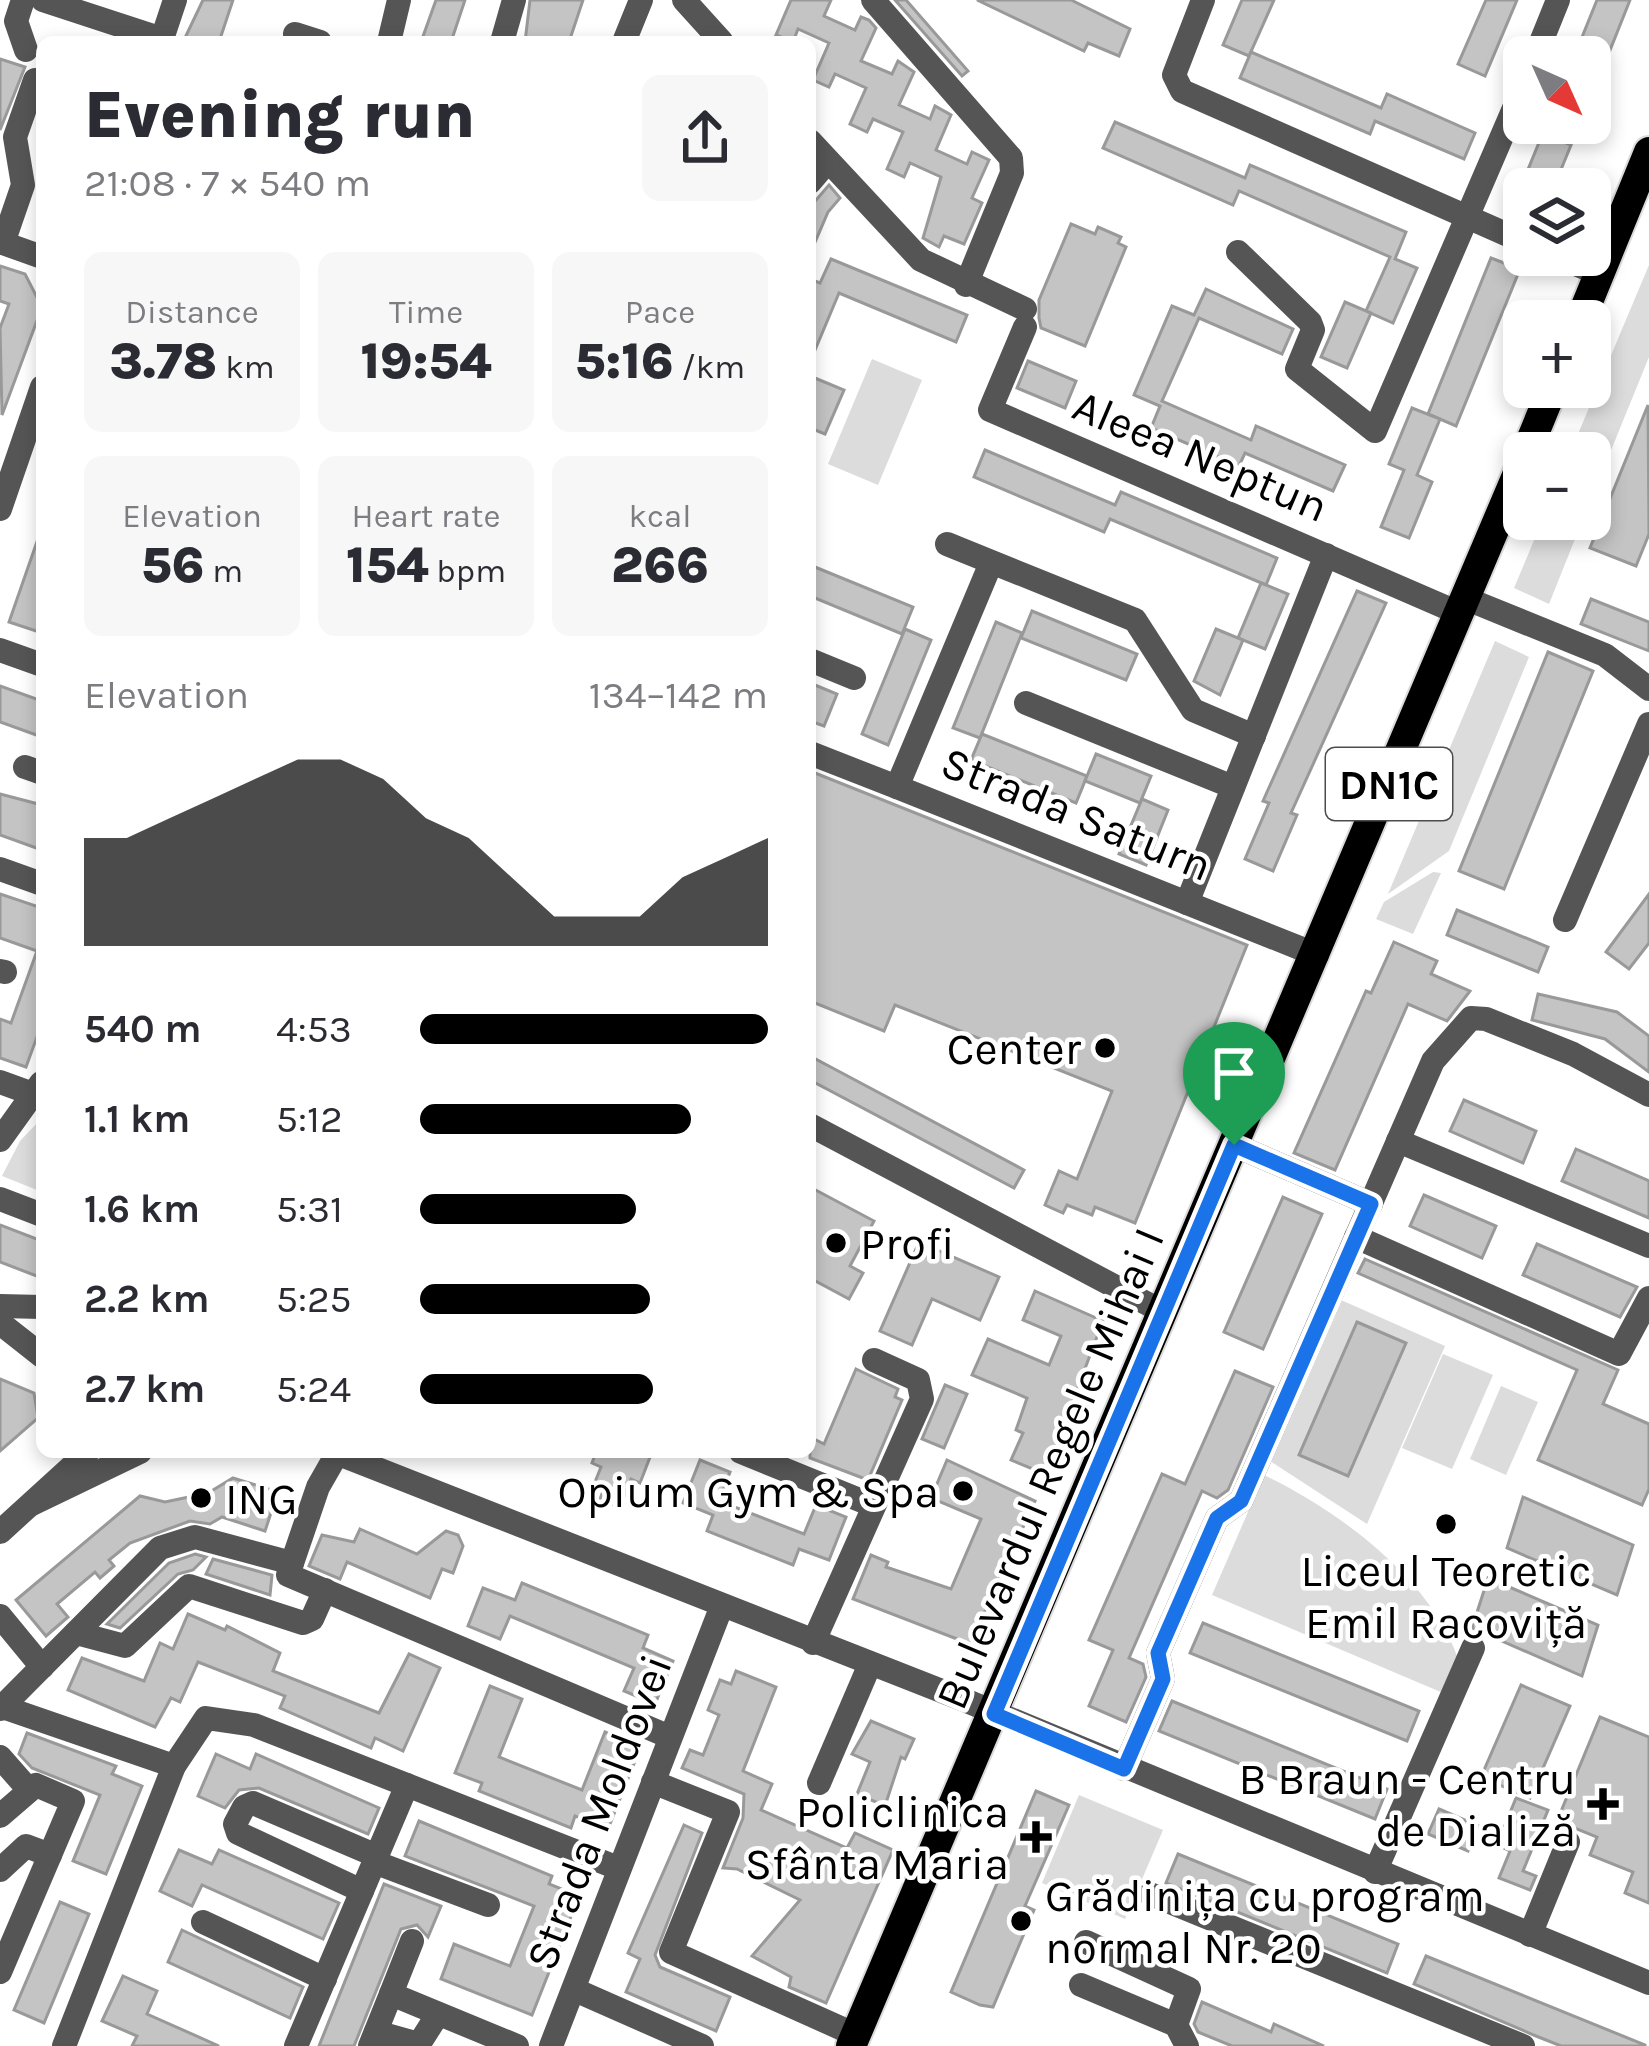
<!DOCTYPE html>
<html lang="en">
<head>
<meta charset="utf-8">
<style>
  :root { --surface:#fff; --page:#f7f7f7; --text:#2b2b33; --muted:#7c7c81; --accent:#000 }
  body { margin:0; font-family:Karla,sans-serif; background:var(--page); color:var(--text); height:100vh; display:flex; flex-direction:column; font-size:45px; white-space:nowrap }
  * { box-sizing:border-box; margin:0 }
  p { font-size:39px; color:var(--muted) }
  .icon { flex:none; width:66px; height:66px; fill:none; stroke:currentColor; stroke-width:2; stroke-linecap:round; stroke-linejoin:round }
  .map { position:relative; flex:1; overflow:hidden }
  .drawer { position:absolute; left:36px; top:36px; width:780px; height:1422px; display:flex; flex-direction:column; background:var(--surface); border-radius:18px; box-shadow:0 6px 18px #0003 }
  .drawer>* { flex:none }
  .needle { width:78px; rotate:135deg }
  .controls { position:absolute; left:1503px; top:36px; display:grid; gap:24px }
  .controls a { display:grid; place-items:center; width:108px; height:108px; border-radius:18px; background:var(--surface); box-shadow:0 6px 18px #0003; font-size:60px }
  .pin { position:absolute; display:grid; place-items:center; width:102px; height:102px; color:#fff; margin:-123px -51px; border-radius:50% 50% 50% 0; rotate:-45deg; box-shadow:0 0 12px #0007 }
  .pin .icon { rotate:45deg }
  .round { display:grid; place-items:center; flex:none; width:126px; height:126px; border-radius:18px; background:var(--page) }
  .summary { display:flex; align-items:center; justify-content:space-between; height:204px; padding:0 48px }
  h1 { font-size:66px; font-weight:800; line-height:90px }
  .stats { display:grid; grid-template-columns:repeat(3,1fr); gap:18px; height:204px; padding:12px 48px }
  .stats div { display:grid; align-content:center; border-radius:18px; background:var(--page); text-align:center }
  .stats b { font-size:51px; font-weight:800 }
  .stats small { font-size:33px; font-weight:400 }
  .stats p { font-size:33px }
  .chart { height:336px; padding:24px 48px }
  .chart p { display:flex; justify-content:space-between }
  .chart svg { width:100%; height:216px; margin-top:12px; fill:var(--accent); opacity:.7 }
  ul { padding:0 48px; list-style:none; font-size:39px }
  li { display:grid; grid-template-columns:192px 144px 1fr; align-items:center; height:90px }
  li i { height:30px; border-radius:15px; background:var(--accent) }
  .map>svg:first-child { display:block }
  .green { fill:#dcdcdc }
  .building { fill:#c4c4c4; stroke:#999; stroke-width:3 }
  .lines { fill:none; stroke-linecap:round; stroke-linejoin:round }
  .major-casing { stroke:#dbdbdb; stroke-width:34 }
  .minor { stroke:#555; stroke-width:24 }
  .major { stroke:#000; stroke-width:30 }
  .route-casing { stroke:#fff; stroke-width:24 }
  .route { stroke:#1a73e8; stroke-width:15 }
  .poi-dot { fill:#000; stroke:#fff; stroke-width:4.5 }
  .labels { text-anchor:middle; stroke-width:9; stroke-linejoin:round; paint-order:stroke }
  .shield { fill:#fff; stroke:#4c4c4c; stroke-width:3 }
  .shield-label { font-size:42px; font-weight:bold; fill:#000 }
  .street-label { font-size:45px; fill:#000; stroke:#fff }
  .poi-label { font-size:45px; fill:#000; stroke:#fff; text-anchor:end }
</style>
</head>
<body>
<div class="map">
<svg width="1649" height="2046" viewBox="0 0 1649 2046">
  <rect width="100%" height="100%" fill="#fff"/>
  <g class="green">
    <polygon points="1649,265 1649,357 1590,502 1590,453 1570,453"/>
    <polygon points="872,359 922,380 878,485 828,464"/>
    <polygon points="1543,519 1583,519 1549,604 1514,588"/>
    <polygon points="1495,641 1529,657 1449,851 1388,894"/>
    <polygon points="1433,872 1441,873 1413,934 1376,919 1384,902"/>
    <polygon points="42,1118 42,1192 2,1176 20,1141"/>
    <polygon points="1341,1300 1445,1346 1367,1524 1270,1461"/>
    <polygon points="1443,1354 1493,1375 1452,1469 1402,1448"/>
    <polygon points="1501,1386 1538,1402 1506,1475 1470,1459"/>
    <path d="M1264 1475C1338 1510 1431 1579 1458 1659L1443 1693 1212 1595Z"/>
    <polygon points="1079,1795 1163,1830 1125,1919 1042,1883"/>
  </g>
  <g class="building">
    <polygon points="203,0 233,0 219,42 183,42"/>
    <polygon points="436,0 465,0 451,42 421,42"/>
    <polygon points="530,0 583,0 569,42 525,42"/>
    <polygon points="791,0 831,0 824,16 855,30 861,17 869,20 876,28 861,61 892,74 898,61 914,72 899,105 930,119 935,106 951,115 936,150 967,164 972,152 989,160 972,198 982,203 964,244 944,236 939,247 923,238 941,177 910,163 904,177 887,169 903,132 873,119 867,132 850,124 866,88 835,74 829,87 813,80 829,43 798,29 793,42 776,35"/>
    <polygon points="895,0 906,0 968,71 962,76"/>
    <polygon points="977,0 1071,0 1130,29 1119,56 1088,43 1084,51"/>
    <polygon points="1242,0 1274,0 1249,56 1223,45"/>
    <polygon points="1486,0 1517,0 1485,76 1458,64"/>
    <polygon points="1597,0 1630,0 1591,98 1590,57 1574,57"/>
    <polygon points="1251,52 1381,108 1387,94 1475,133 1464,159 1375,121 1370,134 1240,78"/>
    <polygon points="0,59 25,67 0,130"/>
    <polygon points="1115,122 1245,178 1250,165 1406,232 1395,259 1417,268 1393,323 1366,311 1390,257 1239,191 1233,205 1103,148"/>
    <polygon points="1547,123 1574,123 1566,143 1571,145 1553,189 1520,189"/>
    <polygon points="829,185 840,198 828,212 810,254 810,207"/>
    <polygon points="1071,224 1095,234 1098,227 1121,237 1118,243 1126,247 1085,346 1041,328 1039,318 1039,300"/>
    <polygon points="1491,258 1520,269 1456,426 1428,414"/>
    <polygon points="831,259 967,315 956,342 839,293 810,362 810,279 820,283"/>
    <polygon points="0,266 25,274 42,307 2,415 0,328 9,304 0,301"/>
    <polygon points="1206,289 1293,329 1282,354 1199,318 1162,401 1251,440 1256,426 1345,465 1333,491 1245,453 1239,466 1151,428 1160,406 1134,395 1172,306 1194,315"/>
    <polygon points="1345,302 1371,313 1347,368 1321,357"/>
    <polygon points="1028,361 1076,381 1065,408 1017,388"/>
    <polygon points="810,376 844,390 825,434 810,428"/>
    <polygon points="1648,405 1649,534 1636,566 1590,548"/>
    <polygon points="1412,408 1440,419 1417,475 1432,482 1409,538 1381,527 1404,470 1389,464"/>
    <polygon points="985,450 1115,505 1121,492 1277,558 1266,585 1110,519 1104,532 974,477"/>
    <polygon points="40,533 42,533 42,633 9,622"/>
    <polygon points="810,565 913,607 902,634 810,596"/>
    <polygon points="1261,583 1288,594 1265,649 1238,638"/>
    <polygon points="1357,591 1386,603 1291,813 1297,815 1273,871 1245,859 1269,803 1263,801"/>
    <polygon points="1591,599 1649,622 1649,651 1581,624"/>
    <polygon points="1032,611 1137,654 1126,680 1021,638"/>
    <polygon points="996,622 1022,633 980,738 953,728"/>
    <polygon points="905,629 931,640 888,745 862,734"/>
    <polygon points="1216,629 1243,640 1220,695 1194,681"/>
    <polygon points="1548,652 1593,671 1504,889 1459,871"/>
    <polygon points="810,683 837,694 824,726 810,721"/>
    <polygon points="0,686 42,701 42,737 0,722"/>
    <polygon points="982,734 1087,776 1076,803 971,760"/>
    <polygon points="1096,754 1151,776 1140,803 1085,781"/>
    <polygon points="810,771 1247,945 1135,1223 1095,1207 1092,1215 1067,1205 1063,1213 1045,1205 1059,1171 1077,1179 1112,1091 895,1005 884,1031 810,1001"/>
    <polygon points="0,794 42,805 42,850 0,835"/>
    <polygon points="1142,799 1168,810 1146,865 1119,854"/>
    <polygon points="0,894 42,908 42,1023 26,1067 0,1058 0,1019 11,1023 37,951 0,938"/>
    <polygon points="1649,894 1649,943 1629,969 1606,952"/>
    <polygon points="1457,910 1548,947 1538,972 1447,935"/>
    <polygon points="1394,942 1437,961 1431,974 1470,991 1447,1021 1408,1004 1335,1170 1294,1153 1366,991 1371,993"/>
    <polygon points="1538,994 1617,1012 1649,1036 1649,1072 1605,1039 1532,1020"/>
    <polygon points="810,1056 1024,1170 1014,1188 810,1080"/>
    <polygon points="1464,1100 1536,1131 1523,1163 1450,1131"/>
    <polygon points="1576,1149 1649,1181 1649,1218 1562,1181"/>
    <polygon points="810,1187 874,1221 850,1266 863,1273 849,1299 810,1278"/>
    <polygon points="1424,1195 1496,1226 1482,1258 1410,1226"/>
    <polygon points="1283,1197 1322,1214 1263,1349 1224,1332"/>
    <polygon points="0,1225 42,1241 42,1278 0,1262"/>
    <polygon points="919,1242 999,1277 980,1320 932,1299 912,1345 880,1331"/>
    <polygon points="1537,1244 1637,1287 1620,1317 1523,1275"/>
    <polygon points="1365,1259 1618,1370 1603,1404 1649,1424 1649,1489 1642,1505 1538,1460 1577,1370 1358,1273"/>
    <polygon points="1035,1291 1103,1321 1045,1474 1011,1460 1023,1433 1016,1430 1027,1398 972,1375 988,1339 1049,1365 1061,1336 1023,1320"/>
    <polygon points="1357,1322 1406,1343 1348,1476 1299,1455"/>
    <polygon points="856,1369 898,1389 895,1397 902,1400 868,1480 810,1458 810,1437 824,1444"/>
    <polygon points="1235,1371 1273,1387 1228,1490 1217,1498 1202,1491 1129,1658 1143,1664 1146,1677 1126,1722 1089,1706 1113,1650 1089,1640 1162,1474 1185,1484"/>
    <polygon points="0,1379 34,1393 38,1418 0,1451"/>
    <polygon points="945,1385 967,1394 944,1448 922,1439"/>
    <polygon points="596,1452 652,1452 640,1483 631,1479 620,1507 600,1499 603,1491 593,1487 601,1467 592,1463"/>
    <polygon points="700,1460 730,1472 719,1501 804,1534 816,1505 846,1517 829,1560 799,1549 793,1565 707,1531 713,1515 683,1503"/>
    <polygon points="947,1460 1035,1501 970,1644 853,1599 871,1555 888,1562 886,1567 951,1589 981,1519 931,1498"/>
    <polygon points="233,1478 278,1492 265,1531 222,1517 210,1524 190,1521 130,1543 109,1560 114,1566 100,1578 95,1572 57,1604 68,1617 46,1636 16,1600 140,1496 165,1502 208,1493"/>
    <polygon points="1523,1497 1633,1545 1617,1595 1507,1548"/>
    <polygon points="360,1529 417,1554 446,1531 458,1535 463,1546 453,1573 442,1569 430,1598 347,1562 340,1579 309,1566 322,1535 354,1542"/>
    <polygon points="195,1554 206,1557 193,1570 178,1574 120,1628 107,1624 169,1563"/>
    <polygon points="213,1559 272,1575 270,1595 206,1574"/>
    <polygon points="1488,1578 1598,1625 1582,1676 1472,1628"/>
    <polygon points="522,1583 648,1635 643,1648 673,1661 655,1704 624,1691 634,1668 510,1616 500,1639 468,1626 483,1588 515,1600"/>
    <polygon points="188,1614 225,1630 227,1626 280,1653 273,1671 379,1713 409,1654 440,1668 403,1751 375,1738 371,1748 280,1708 285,1696 198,1662 180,1702 171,1698 155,1727 68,1690 82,1658 144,1681 160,1643 173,1649"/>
    <polygon points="1203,1623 1419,1711 1407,1741 1190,1653"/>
    <polygon points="736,1671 776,1687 743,1771 772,1784 761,1810 847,1848 855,1833 893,1850 826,2003 789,1987 791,1977 752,1956 800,1900 737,1869 723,1868 743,1818 744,1794 682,1768 690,1750 703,1755 719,1715 708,1710 720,1680 731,1684"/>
    <polygon points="1521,1685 1570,1706 1530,1798 1481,1777"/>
    <polygon points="490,1686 522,1699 499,1757 582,1790 605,1732 641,1746 608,1829 575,1816 571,1828 479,1791 482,1783 455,1773"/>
    <polygon points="1172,1701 1387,1789 1375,1819 1159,1731"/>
    <polygon points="1600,1717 1649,1737 1649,1903 1625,1893 1633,1872 1590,1855 1597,1837 1557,1821"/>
    <polygon points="871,1721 914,1739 905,1759 901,1757 885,1806 857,1794 870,1762 852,1754"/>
    <polygon points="27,1733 116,1766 112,1774 142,1786 106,1874 73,1861 100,1795 32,1768 19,1754"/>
    <polygon points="216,1754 250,1769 256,1754 379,1808 368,1834 259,1788 239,1790 225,1808 198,1796"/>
    <polygon points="1036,1791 1069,1805 1025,1906 1034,1910 993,2007 980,2005 951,1992"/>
    <polygon points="1516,1798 1548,1810 1523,1871 1536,1876 1530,1890 1499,1878 1510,1851 1497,1845"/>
    <polygon points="1439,1809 1479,1826 1468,1851 1428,1834"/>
    <polygon points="419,1821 552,1876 549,1884 579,1896 532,2015 441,1979 454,1944 510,1966 534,1906 405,1856"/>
    <polygon points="684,1825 702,1833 655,1955 660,1967 730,1997 716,2031 626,1992 640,1959 628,1953"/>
    <polygon points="179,1850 212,1864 219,1850 339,1903 323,1939 202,1885 192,1906 160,1891"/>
    <polygon points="1178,1854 1398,1944 1387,1973 1166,1883"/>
    <polygon points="384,1884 441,1906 428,1937 417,1925 401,1929 354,2046 319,2046"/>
    <polygon points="60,1902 89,1914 44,2023 14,2010"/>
    <polygon points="182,1930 303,1987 290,2018 168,1962"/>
    <polygon points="1426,1956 1645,2045 1645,2046 1561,2046 1536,2036 1414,1984"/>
    <polygon points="123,1976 157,1991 147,2014 219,2046 132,2046 137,2036 102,2021"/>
    <polygon points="1202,2002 1271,2032 1274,2024 1324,2046 1232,2046 1198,2032 1194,2024"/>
  </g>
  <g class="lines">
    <defs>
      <g id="major">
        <polyline points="1580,321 1649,152"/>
        <polyline points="1526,453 1553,387"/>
        <polyline points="851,2046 1524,459"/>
      </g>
    </defs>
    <use href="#major" class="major-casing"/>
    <g class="minor">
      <polyline points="23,0 16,21 26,50"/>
      <polyline points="43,0 162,39"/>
      <polyline points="684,0 722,42"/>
      <polyline points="873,0 1011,158 1012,173 966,285"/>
      <polyline points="1203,0 1174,75 1182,91 1524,242"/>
      <polyline points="295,34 320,42"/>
      <polyline points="161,42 175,0"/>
      <polyline points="389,42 399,0"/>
      <polyline points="502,42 514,0"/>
      <polyline points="624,42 641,0"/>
      <polyline points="1535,57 1558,0"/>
      <polyline points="810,141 921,260 1025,309"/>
      <polyline points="810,182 828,161"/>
      <polyline points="0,242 42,257"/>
      <polyline points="3,243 23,185 15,137 35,80"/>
      <polyline points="1238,252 1310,322 1313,330 1297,369 1375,431 1524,85"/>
      <polyline points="1554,255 1599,274"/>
      <polyline points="1025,327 990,410 1461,614"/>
      <polyline points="0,509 42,387"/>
      <polyline points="947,544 1135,620 1193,710 1254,736"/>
      <polyline points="991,563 897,787 1317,955"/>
      <polyline points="1467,599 1605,655 1649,689"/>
      <polyline points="0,650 42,665"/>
      <polyline points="810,660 854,678"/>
      <polyline points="1026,703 1233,787"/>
      <polyline points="810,753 897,787"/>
      <polyline points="25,767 42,773"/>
      <polyline points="0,869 42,884"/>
      <polyline points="1187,903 1326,555"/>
      <polyline points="1565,920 1649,724"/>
      <polyline points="0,971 5,972"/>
      <polyline points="0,1082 33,1094 41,1083"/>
      <polyline points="810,1125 1163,1312"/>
      <polyline points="0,1140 33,1094"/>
      <polyline points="1398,1141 1649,1246"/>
      <polyline points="1234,1145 1371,1204"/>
      <polyline points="0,1199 42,1215"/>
      <polyline points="1356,1237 1619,1354 1649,1298"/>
      <polyline points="0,1306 42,1307"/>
      <polyline points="0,1323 42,1356"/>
      <polyline points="334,1452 962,1699 1649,1983"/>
      <polyline points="338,1452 318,1487 288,1575 670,1737"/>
      <polyline points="741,1452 872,1505"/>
      <polyline points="32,1504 140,1452"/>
      <polyline points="0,1532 88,1452"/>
      <polyline points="0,1616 42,1667"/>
      <polyline points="76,1633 125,1646 189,1586 303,1623 312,1619 325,1590"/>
      <polyline points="813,1643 922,1399 918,1380 874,1360"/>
      <polyline points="3,1707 174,1766"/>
      <polyline points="0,1709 160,1548 195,1537 292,1563"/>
      <polyline points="0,1757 29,1790"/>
      <polyline points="1124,1769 1163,1679 1158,1653 1217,1518 1241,1501 1433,1061 1471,1018 1486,1019 1573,1054 1649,1095"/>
      <polyline points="653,1782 728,1812 671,1952 856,2035"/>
      <polyline points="819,1783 870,1664"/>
      <polyline points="0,1816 36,1785 73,1801 0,1972"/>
      <polyline points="374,1862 488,1905"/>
      <polyline points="0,1870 26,1846 50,1855"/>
      <polyline points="1375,1872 1473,1648"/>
      <polyline points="362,1891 238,1833 235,1824 244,1807 253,1803 377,1856"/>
      <polyline points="1150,1894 1523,2046"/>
      <polyline points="203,1922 325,1979"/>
      <polyline points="1530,1935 1568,1842"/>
      <polyline points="1086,1942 1189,1989 1176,2025"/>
      <polyline points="1081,1985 1176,2025 1187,2046"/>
      <polyline points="575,1990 702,2046"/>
      <polyline points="391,1994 412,1941"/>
      <polyline points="376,2032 419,2044 438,2014"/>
      <polyline points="64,2046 174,1766 206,1718 254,1725 618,1868"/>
      <polyline points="296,2046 407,1785"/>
      <polyline points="370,2046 391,1994 517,2046"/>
      <polyline points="551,2046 721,1608"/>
    </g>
    <use href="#major" class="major"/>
  </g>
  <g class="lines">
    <defs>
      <polygon id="route" points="1234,1145 1371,1204 1241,1501 1217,1518 1158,1653 1163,1679 1124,1769 994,1714"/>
    </defs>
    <use href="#route" class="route-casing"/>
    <use href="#route" class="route"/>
  </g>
  <g class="poi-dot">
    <circle cx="1105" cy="1048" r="12"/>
    <circle cx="836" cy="1243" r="12"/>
    <circle cx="963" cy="1491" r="12"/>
    <circle cx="201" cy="1498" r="12"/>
    <circle cx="1446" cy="1524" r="12"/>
    <path d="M1597 1786h12v12h12v12h-12v12h-12v-12h-12v-12h12z"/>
    <path d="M1030 1819h12v12h12v12h-12v12h-12v-12h-12v-12h12z"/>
    <circle cx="1021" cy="1921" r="12"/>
  </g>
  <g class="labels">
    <rect class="shield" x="1326" y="748" width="126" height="72" rx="9"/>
    <g class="shield-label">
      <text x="1389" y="799">DN1C</text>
    </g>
    <g class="street-label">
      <text transform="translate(1201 455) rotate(23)" y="16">Aleea Neptun</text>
      <text transform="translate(1077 813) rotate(22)" y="16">Strada Saturn</text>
      <text transform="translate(1049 1468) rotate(-67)" y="16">Bulevardul Regele Mihai I</text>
      <text transform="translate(598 1812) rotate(-69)" y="16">Strada Moldovei</text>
    </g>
    <g class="poi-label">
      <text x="1081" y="1064">Center</text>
      <text x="860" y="1259" text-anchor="start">Profi</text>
      <text x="939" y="1507">Opium Gym &amp; Spa</text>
      <text x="225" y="1514" text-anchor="start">ING</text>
      <text x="1446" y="1586" text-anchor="middle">Liceul Teoretic<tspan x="1446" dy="52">Emil Racoviță</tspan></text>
      <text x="1576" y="1794">B Braun - Centru<tspan x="1576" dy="52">de Dializă</tspan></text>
      <text x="1009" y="1827">Policlinica<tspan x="1009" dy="52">Sfânta Maria</tspan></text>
      <text x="1045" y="1911" text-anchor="start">Grădinița cu program<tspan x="1045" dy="52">normal Nr. 20</tspan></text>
    </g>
  </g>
</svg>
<div class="controls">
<a><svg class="needle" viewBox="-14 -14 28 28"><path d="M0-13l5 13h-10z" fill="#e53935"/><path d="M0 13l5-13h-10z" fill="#7c7c81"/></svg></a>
<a><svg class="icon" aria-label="layers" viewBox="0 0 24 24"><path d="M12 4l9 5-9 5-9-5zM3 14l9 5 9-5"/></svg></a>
<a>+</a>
<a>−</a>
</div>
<div class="pin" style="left:1234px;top:1145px;background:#1e9e55"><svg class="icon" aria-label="arrive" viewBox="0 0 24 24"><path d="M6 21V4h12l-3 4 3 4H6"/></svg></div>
<section class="drawer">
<div class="summary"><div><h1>Evening run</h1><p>21:08 · 7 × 540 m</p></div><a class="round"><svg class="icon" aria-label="share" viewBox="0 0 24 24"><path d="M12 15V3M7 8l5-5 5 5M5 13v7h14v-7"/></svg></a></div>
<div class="stats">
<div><p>Distance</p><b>3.78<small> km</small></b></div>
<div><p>Time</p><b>19:54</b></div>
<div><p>Pace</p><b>5:16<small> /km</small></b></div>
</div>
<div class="stats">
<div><p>Elevation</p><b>56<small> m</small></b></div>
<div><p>Heart rate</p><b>154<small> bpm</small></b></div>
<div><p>kcal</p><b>266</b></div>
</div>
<div class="chart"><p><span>Elevation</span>134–142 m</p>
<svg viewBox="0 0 160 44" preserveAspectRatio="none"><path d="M0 44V22L10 22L20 18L30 14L40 10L50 6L60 6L70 10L80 18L90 22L100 30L110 38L120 38L130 38L140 30L150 26L160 22V44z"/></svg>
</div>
<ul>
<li><b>540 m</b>4:53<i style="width:100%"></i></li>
<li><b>1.1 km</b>5:12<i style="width:78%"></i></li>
<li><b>1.6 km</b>5:31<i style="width:62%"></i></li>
<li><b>2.2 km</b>5:25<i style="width:66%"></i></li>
<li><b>2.7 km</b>5:24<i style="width:67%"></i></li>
</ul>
</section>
</div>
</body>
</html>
